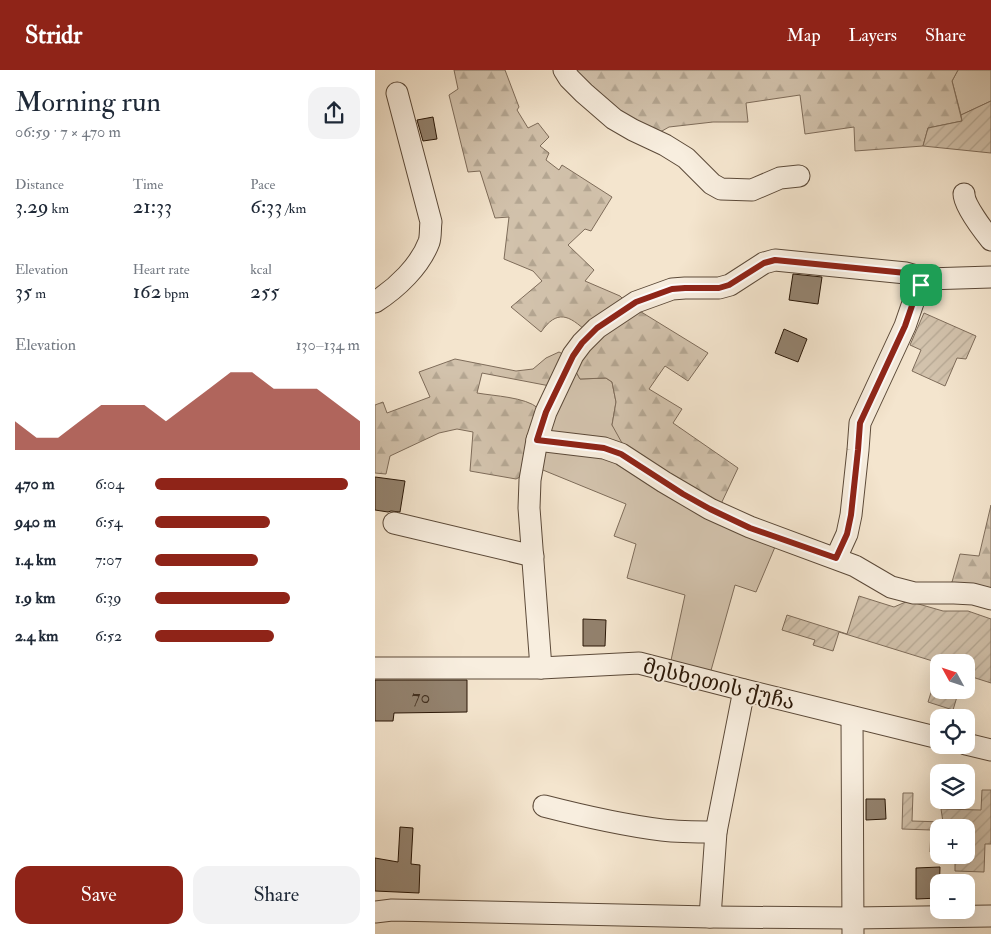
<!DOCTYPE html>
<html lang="en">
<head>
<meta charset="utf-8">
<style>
  :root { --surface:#fff; --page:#f2f2f3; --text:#1f2937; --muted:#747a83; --accent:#8f2418 }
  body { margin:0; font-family:"IM FELL Double Pica","Noto Serif Georgian",serif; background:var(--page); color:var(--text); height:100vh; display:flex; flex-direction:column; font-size:19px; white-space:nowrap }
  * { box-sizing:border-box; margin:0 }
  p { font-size:16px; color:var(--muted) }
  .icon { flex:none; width:28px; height:28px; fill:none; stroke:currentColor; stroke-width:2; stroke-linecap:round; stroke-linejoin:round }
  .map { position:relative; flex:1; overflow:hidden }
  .drawer { display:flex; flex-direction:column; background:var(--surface); width:375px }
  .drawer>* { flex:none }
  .needle { width:32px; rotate:310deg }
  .controls { position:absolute; left:555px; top:584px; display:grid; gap:10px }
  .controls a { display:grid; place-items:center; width:45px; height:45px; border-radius:10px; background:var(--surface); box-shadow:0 5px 20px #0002; font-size:25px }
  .pin { position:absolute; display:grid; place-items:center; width:42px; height:42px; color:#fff; margin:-21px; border-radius:10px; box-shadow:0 2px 8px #0006 }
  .round { display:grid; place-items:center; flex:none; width:52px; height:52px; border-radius:15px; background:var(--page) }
  .summary { display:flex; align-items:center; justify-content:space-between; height:85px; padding:0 15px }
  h1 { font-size:28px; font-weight:600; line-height:38px }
  .stats { display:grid; grid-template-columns:repeat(3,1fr); gap:8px; height:85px; padding:5px 15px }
  .stats div { display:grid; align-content:center }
  .stats b { font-size:21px; font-weight:600 }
  .stats small { font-size:14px; font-weight:400 }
  .stats p { font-size:14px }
  .chart { height:140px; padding:10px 15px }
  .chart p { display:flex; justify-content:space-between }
  .chart svg { width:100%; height:90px; margin-top:5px; fill:var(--accent); opacity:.7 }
  .action { display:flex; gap:10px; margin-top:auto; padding:10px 15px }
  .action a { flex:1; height:58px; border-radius:15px; background:var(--accent); color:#fff; font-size:20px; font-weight:600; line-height:58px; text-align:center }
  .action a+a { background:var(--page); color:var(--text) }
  ul { padding:0 15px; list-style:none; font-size:16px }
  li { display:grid; grid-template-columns:80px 60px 1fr; align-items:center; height:38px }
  li i { height:12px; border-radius:6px; background:var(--accent) }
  header { display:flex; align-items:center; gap:30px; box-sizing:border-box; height:70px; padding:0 25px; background:var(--accent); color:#fff }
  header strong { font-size:24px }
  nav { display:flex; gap:28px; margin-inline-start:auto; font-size:18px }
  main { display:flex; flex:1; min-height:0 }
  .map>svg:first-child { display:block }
  .grass { fill:#d2c2ac; stroke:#7e6c5a }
  .forest { fill:url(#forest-firs); stroke:#7e6c5a }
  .garden { fill:url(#garden-furrows); stroke:#7e6c5a }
  .building { fill:#93826e; stroke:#2a1707 }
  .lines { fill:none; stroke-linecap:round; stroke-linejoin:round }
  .minor-casing { stroke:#5c4a39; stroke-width:23 }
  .minor { stroke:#f8eedf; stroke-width:21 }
  .route-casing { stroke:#fff; stroke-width:10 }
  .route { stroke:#8f2418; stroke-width:6 }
  .labels { text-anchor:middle; stroke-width:4; stroke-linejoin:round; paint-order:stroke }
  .number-label { font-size:19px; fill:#443221 }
  .street-label { font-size:21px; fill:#2a1707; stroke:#f8eedf }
</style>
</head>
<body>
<header>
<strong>Stridr</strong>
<nav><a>Map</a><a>Layers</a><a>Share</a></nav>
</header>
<main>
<section class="drawer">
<div class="summary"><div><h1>Morning run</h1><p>06:59 · 7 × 470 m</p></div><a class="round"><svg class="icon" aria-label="share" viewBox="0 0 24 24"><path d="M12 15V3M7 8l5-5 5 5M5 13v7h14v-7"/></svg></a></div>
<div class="stats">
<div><p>Distance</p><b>3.29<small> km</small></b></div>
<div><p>Time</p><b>21:33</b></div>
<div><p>Pace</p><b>6:33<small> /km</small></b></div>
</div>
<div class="stats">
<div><p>Elevation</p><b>35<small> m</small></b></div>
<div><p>Heart rate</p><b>162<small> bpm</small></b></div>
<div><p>kcal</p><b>255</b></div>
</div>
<div class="chart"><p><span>Elevation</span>130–134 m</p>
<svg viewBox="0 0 160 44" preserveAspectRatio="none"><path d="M0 44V30L10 38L20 38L30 30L40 22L50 22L60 22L70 30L80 22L90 14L100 6L110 6L120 14L130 14L140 14L150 22L160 30V44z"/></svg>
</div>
<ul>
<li><b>470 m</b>6:04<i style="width:94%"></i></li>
<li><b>940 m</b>6:54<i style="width:56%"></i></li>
<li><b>1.4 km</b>7:07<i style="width:50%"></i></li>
<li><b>1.9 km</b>6:39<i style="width:66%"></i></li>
<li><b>2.4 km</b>6:52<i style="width:58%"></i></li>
</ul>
<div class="action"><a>Save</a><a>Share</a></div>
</section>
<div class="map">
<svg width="616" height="864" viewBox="0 0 616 864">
  <defs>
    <pattern id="forest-firs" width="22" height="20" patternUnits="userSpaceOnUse" patternTransform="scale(1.25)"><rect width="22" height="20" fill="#d2c2ac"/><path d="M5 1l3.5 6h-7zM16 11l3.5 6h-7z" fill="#b4a692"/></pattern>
    <pattern id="garden-furrows" width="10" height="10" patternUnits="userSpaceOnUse" patternTransform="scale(1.25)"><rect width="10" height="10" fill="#d2c2ac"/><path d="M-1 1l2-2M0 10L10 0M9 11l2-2" fill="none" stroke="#b4a692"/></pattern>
  </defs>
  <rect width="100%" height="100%" fill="#f4e5ce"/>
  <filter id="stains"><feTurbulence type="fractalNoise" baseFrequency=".004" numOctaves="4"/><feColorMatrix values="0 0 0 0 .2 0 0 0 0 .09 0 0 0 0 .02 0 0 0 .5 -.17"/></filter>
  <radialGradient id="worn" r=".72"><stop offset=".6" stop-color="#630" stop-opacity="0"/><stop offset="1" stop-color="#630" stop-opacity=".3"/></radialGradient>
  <g class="grass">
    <polygon points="583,0 616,0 616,31 586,45 577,11"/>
    <polygon points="200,300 205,309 231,308 237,312 241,332 237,355 257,382 182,365 175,360 172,352"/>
    <polygon points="170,381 217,385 246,393 400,477 381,522 360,515 335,604 295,595 310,525 252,508 261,474 239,466 251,434 163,398"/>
  </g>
  <g class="forest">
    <path d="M79 0H130L144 37 142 40 153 58 163 53 174 67 165 76 174 83 171 90 184 100 187 95 237 127 216 161 210 159 193 175 219 200 210 211 245 226 253 234 212 262C194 245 182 239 166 262L136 237 167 211 158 201 129 189 134 147 120 148 105 101 93 102 74 25 83 19Z"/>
    <polygon points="194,0 583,0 577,11 587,51 553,58 548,76 480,81 479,57 430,64 425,25 371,33 373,52 338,52 294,57 287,61 277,63 254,53"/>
    <polygon points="263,240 333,283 313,311 290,296 274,319 307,339 298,353 363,398 345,436 265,388 247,373 237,355 241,332 237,312 231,308 205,309 200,300 209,280"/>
    <path d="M184 282 190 285 175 316 107 303 102 323C119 326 150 327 163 338L145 407 141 409 95 401 98 362 82 359 64 363 15 386 11 404 0 403V335L8 332 12 343 55 327 44 302 80 289 141 301 158 299 171 288Z"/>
    <polygon points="616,435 616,522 573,514 577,512 585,484 604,486"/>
  </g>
  <g class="garden">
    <polygon points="616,31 616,83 548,76 553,58 587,51 586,45"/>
    <polygon points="549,243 601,266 591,289 582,288 570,316 537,301 546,280 535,275"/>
    <polygon points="484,526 519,537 533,531 568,541 593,541 616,549 616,613 591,605 591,592 564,593 464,562 458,581 438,575 440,570 407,560 412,545 472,564"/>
    <polygon points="564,597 564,620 584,620 578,640 553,632"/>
    <polygon points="607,720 616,720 616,774 610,774 609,802 580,801 580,785 591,785 591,758 564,758 564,783 555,782 556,760 527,759 528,723 538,723 537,751 568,752 566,739 606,740"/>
  </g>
  <g class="building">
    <polygon points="58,47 62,69 48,71 42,50"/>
    <polygon points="418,204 447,207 443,234 414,230"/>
    <polygon points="409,259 432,269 423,292 400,283"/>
    <polygon points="0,407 30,411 25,442 16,441 13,442 0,440"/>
    <polygon points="208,549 231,550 230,576 208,576"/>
    <polygon points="0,610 92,610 92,642 19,643 18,651 0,651"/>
    <polygon points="491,729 510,729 511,749 491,750"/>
    <polygon points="25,757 38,758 36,794 45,795 44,823 0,821 0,788 23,792"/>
    <polygon points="565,797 564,828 541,829 541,798"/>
  </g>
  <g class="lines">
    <defs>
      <g id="minor">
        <polyline points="189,0 194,8 209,23 239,49 258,60 290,75 311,88 337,114 346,119 377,120 405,108 424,106"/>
        <path d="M589 124C589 135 608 160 616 170"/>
        <path d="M0 232C22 218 45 196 54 172 56 166 55 158 56 152L22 23"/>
        <polyline points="162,370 229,378 246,384 289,412 335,439 375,457 480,496 516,517 539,523 579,523 598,524 616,529"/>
        <polyline points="19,453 158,486"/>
        <polyline points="461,488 472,464 476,445 483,380 485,353 530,256 541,224 546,215 552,209"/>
        <polyline points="0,598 166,598 264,593 369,620 564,668"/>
        <polyline points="166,598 154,438 155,410 162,370 171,342 198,285 207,273 222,258 261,232 297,219 310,218 344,218 355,215 389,193 400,190 531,203 552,209 616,207"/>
        <polyline points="477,647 478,864"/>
        <polyline points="591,674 616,680"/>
        <path d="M169 736C208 746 247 755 287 760 304 762 323 762 341 762"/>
        <polyline points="0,842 17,840 335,847 478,848 616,846"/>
        <polyline points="335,847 341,762 369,620"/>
      </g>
    </defs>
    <use href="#minor" class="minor-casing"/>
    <use href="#minor" class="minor"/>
  </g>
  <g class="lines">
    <defs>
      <polygon id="route" points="400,190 531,203 552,209 546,215 541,224 530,256 485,353 483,380 476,445 472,464 461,488 375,458 335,439 308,424 246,384 229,378 162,370 171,342 198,286 207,273 222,258 261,232 297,219 310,218 344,218 354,215 389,193"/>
    </defs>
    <use href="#route" class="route-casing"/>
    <use href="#route" class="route"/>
  </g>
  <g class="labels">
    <g class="number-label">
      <text x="46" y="633">70</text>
    </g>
    <g class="street-label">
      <text transform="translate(344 614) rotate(14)" y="7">მესხეთის ქუჩა</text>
    </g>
  </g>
  <rect width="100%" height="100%" filter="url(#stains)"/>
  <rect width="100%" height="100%" fill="url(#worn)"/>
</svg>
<div class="controls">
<a><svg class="needle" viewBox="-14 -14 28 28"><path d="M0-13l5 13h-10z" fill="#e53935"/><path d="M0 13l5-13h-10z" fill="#747a83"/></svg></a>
<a><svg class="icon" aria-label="locate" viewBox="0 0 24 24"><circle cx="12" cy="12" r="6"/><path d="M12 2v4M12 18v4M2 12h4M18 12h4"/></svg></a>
<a><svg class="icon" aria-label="layers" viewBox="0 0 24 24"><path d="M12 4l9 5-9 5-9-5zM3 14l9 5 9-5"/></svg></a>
<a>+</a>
<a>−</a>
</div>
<div class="pin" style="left:546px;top:215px;background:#1e9e55"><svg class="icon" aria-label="arrive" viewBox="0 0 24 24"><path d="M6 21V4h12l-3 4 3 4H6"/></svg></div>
</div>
</main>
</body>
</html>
